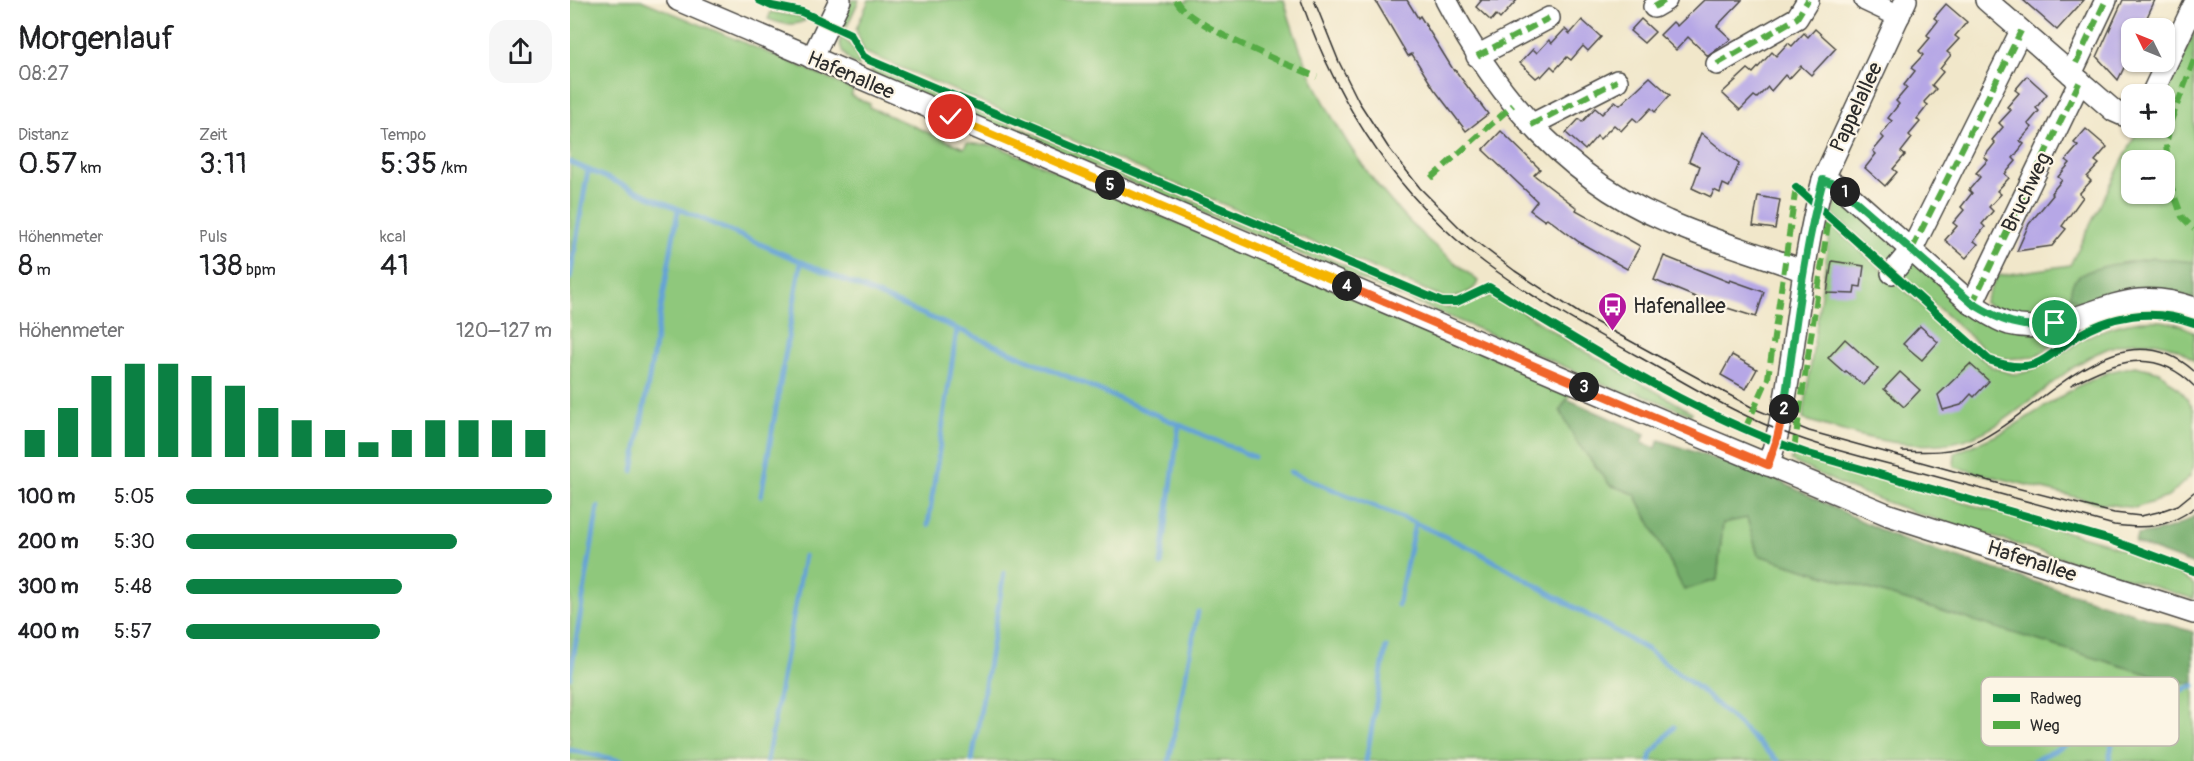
<!DOCTYPE html>
<html lang="de">
<head>
<meta charset="utf-8">
<style>
  :root { --surface:#fff; --page:#f6f6f6; --text:#202124; --muted:#757577; --accent:#0b8043 }
  body { margin:0; font-family:Pangolin,sans-serif; background:var(--page); color:var(--text); height:100vh; display:flex; flex-direction:column; font-size:22px; white-space:nowrap }
  * { box-sizing:border-box; margin:0 }
  p { font-size:20px; color:var(--muted) }
  .icon { flex:none; width:33px; height:33px; fill:none; stroke:currentColor; stroke-width:2; stroke-linecap:round; stroke-linejoin:round }
  .map { position:relative; flex:1; overflow:hidden }
  .details { display:flex; flex-direction:column; background:var(--surface); width:570px }
  .details>* { flex:none }
  .needle { width:39px; rotate:313deg }
  .tools { position:absolute; left:1551px; top:18px; display:grid; gap:12px }
  .tools a { display:grid; place-items:center; width:54px; height:54px; border-radius:12px; background:var(--surface); box-shadow:0 2px 4px #0004; font-size:30px }
  .pin { position:absolute; display:grid; place-items:center; width:51px; height:51px; color:#fff; margin:-26px; border:3px solid #fff; border-radius:50%; box-shadow:0 2px 6px #0007 }
  .km { position:absolute; width:30px; height:30px; margin:-15px; border-radius:50%; background:#222; color:#fff; font-size:16px; line-height:30px; text-align:center }
  .round { display:grid; place-items:center; flex:none; width:63px; height:63px; border-radius:18px; background:var(--page) }
  .headline { display:flex; align-items:center; justify-content:space-between; height:102px; padding:0 18px }
  h1 { font-size:33px; font-weight:600; line-height:45px }
  .stats { display:grid; grid-template-columns:repeat(3,1fr); gap:9px; height:102px; padding:6px 18px }
  .stats div { display:grid; align-content:center }
  .stats b { font-size:30px; font-weight:600 }
  .stats small { font-size:16px; font-weight:400 }
  .stats p { font-size:16px }
  .chart { height:168px; padding:12px 18px }
  .chart p { display:flex; justify-content:space-between }
  .chart svg { width:100%; height:108px; margin-top:6px; stroke:var(--accent); stroke-width:6 }
  ul { padding:0 18px; list-style:none; font-size:20px }
  li { display:grid; grid-template-columns:96px 72px 1fr; align-items:center; height:45px }
  li i { height:15px; border-radius:8px; background:var(--accent) }
  main { display:flex; flex:1; min-height:0 }
  .map>svg:first-child { display:block }
  .green { fill:#8fc87b; stroke:#5d7a53; stroke-width:1.5; fill-rule:evenodd }
  .forest { fill:#73ac6b; stroke:#4f6c4b; stroke-width:1.5 }
  .lines { fill:none; stroke-linecap:round; stroke-linejoin:round }
  .stream { stroke:#65a3d6; stroke-width:5 }
  .building { fill:#b6a7e6 }
  .minor-casing { stroke:#494743; stroke-width:24 }
  .minor { stroke:#fff; stroke-width:21 }
  .tram { stroke:#2b2b2b; stroke-width:1.5 }
  .quiet { stroke:#54ab44; stroke-width:6; stroke-dasharray:12 6; stroke-linecap:butt }
  .cycleway-casing { stroke:#fcf5e5; stroke-width:11 }
  .cycleway { stroke:#00873e; stroke-width:8 }
  .split-1-casing { stroke:#fff; stroke-width:12 }
  .split-2-casing { stroke:#fff; stroke-width:12 }
  .split-3-casing { stroke:#fff; stroke-width:12 }
  .split-4-casing { stroke:#fff; stroke-width:12 }
  .split-5-casing { stroke:#fff; stroke-width:12 }
  .split-6-casing { stroke:#fff; stroke-width:12 }
  .split-1 { stroke:#22a559; stroke-width:8 }
  .split-2 { stroke:#22a559; stroke-width:8 }
  .split-3 { stroke:#f0652b; stroke-width:8 }
  .split-4 { stroke:#f0652b; stroke-width:8 }
  .split-5 { stroke:#f5b400; stroke-width:8 }
  .split-6 { stroke:#f5b400; stroke-width:8 }
  .labels { text-anchor:middle; stroke-width:4.5; stroke-linejoin:round; paint-order:stroke }
  .street-label { font-size:21px; fill:#2b2b2b; stroke:#fcf5e5 }
  .poi-label { font-size:21px; fill:#2b2b2b; stroke:#fcf5e5; text-anchor:start }
  .key { fill:#fcf5e5; stroke:#bdb8ad; stroke-width:1.5 }
  .key-label { font-size:16px; fill:#2b2b2b }
</style>
</head>
<body>
<main>
<section class="details">
<div class="headline"><div><h1>Morgenlauf</h1><p>08:27</p></div><a class="round"><svg class="icon" aria-label="share" viewBox="0 0 24 24"><path d="M12 15V3M7 8l5-5 5 5M5 13v7h14v-7"/></svg></a></div>
<div class="stats">
<div><p>Distanz</p><b>0.57<small> km</small></b></div>
<div><p>Zeit</p><b>3:11</b></div>
<div><p>Tempo</p><b>5:35<small> /km</small></b></div>
</div>
<div class="stats">
<div><p>Höhenmeter</p><b>8<small> m</small></b></div>
<div><p>Puls</p><b>138<small> bpm</small></b></div>
<div><p>kcal</p><b>41</b></div>
</div>
<div class="chart"><p><span>Höhenmeter</span>120–127 m</p>
<svg viewBox="0 0 160 44" preserveAspectRatio="none"><path d="M5 44V33M15 44V24M25 44V11M35 44V6M45 44V6M55 44V11M65 44V15M75 44V24M85 44V29M95 44V33M105 44V38M115 44V33M125 44V29M135 44V29M145 44V29M155 44V33"/></svg>
</div>
<ul>
<li><b>100 m</b>5:05<i style="width:100%"></i></li>
<li><b>200 m</b>5:30<i style="width:74%"></i></li>
<li><b>300 m</b>5:48<i style="width:59%"></i></li>
<li><b>400 m</b>5:57<i style="width:53%"></i></li>
</ul>
</section>
<div class="map">
<svg width="1624" height="761" viewBox="0 0 1624 761">
  <rect width="100%" height="100%" fill="#fcf5e5"/>
  <filter id="ink" filterUnits="userSpaceOnUse"><feTurbulence type="fractalNoise" baseFrequency=".0167" numOctaves="2"/><feDisplacementMap in="SourceGraphic" scale="12" xChannelSelector="R" yChannelSelector="G"/><feConvolveMatrix kernelMatrix="1 2 1 2 8 2 1 2 1" color-interpolation-filters="sRGB"/></filter>
  <filter id="wash" filterUnits="userSpaceOnUse"><feTurbulence type="fractalNoise" baseFrequency=".008" numOctaves="4" result="noise"/><feDisplacementMap in="SourceGraphic" scale="24" xChannelSelector="R" yChannelSelector="G"/><feGaussianBlur stdDeviation="1.35" result="paint"/><feColorMatrix in="noise" values="0 0 0 0 0 0 0 0 0 0 0 0 0 0 0 0 0 1.4 0 .05"/><feComposite in="paint" operator="in"/></filter>
  <g filter="url(#wash)">
    <rect width="100%" height="100%" fill="#f1e7ca"/>
    <g class="green">
      <polygon points="0,0 71,0 235,68 283,90 281,96 300,104 299,107 394,148 397,143 427,146 1003,391 990,410 1040,485 1065,494 1114,589 1147,580 1153,523 1177,518 1188,555 1571,672 1624,684 1624,761 0,761"/>
      <polygon points="282,0 289,0 277,26 272,24"/>
      <path d="M299 0H595L615 2 619 0H714C739 90 789 176 858 240 874 254 891 267 908 281 905 293 888 297 877 299L294 52 286 29Z"/>
      <path d="M201 12 229 16 236 20C223 27 211 24 198 19Z"/>
      <path d="M1624 32V300L1459 317 1432 311 1414 303 1427 276 1500 265 1568 130 1566 128H1594L1595 96ZM1562 160H1594V194H1562Z"/>
      <path d="M270 36C280 43 291 55 289 67 278 61 268 50 270 36Z"/>
      <path d="M304 66 875 308C893 307 908 296 926 295L1006 346 1122 412 1121 415 1064 391 1061 396 937 341 301 73Z"/>
      <polygon points="1274,200 1403,313 1520,321 1464,357 1435,359 1421,355 1264,215 1265,202"/>
      <path d="M1261 225 1422 367C1429 369 1438 374 1445 374 1463 373 1479 359 1494 350 1530 326 1585 308 1624 332V361C1615 352 1600 345 1588 343 1505 329 1457 432 1380 443 1329 450 1281 434 1233 419Z"/>
      <polygon points="1565,366 1590,372 1613,393 1624,410 1624,465 1620,476 1598,497 1565,508 1529,503 1384,467 1385,453 1434,432 1506,387 1539,372"/>
      <polygon points="1223,454 1532,542 1602,569 1624,585 1624,599 1349,514 1281,489 1221,461"/>
    </g>
    <g class="forest">
      <path d="M1583 258 1624 262V298C1602 290 1587 288 1563 291 1541 295 1519 314 1500 296 1501 290 1501 283 1506 279 1520 265 1564 262 1583 258Z"/>
      <polygon points="997,399 1075,434 1072,443 1086,448 1089,440 1157,463 1172,463 1329,539 1623,632 1624,684 1571,672 1188,555 1177,518 1153,523 1147,580 1114,590 1065,494 1040,485 1006,441 990,410"/>
      <path d="M1624 516V565L1565 543 1567 535C1588 532 1607 529 1624 516Z"/>
    </g>
    <g class="lines">
      <g class="stream">
        <polyline points="0,162 684,457"/>
        <polyline points="0,278 18,170"/>
        <polyline points="63,471 108,210"/>
        <polyline points="720,472 845,523 905,550 1078,650 1133,692 1208,761"/>
        <polyline points="191,496 231,262"/>
        <polyline points="358,525 387,329"/>
        <polyline points="591,565 609,424"/>
        <polyline points="828,605 845,523"/>
        <polyline points="0,677 28,507"/>
        <polyline points="0,750 52,761"/>
        <polyline points="197,761 234,556"/>
        <polyline points="402,761 434,573"/>
        <polyline points="599,761 628,612"/>
        <polyline points="796,761 816,647"/>
        <polyline points="1080,761 1082,753 1104,727"/>
        <polyline points="1463,761 1611,690 1624,686"/>
        <polyline points="1539,761 1546,721"/>
      </g>
    </g>
    <g id="blocks">
      <g class="building">
        <polygon points="805,0 837,0 848,18 850,16 884,71 885,70 918,114 896,131 864,89 842,54 838,56"/>
        <polygon points="910,0 947,0 930,19 926,15 921,21 906,7 911,1"/>
        <polygon points="1134,0 1172,0 1147,26 1161,39 1138,56 1118,37 1106,50 1090,35 1103,22 1107,26"/>
        <polygon points="1453,0 1514,0 1487,30"/>
        <polygon points="1553,0 1585,0 1572,28 1562,28 1562,51 1548,80 1527,57"/>
        <polygon points="1376,4 1397,22 1385,36 1389,39 1377,52 1381,55 1370,69 1373,72 1362,85 1366,89 1354,102 1358,105 1347,119 1350,122 1339,135 1342,138 1331,152 1335,155 1323,169 1327,172 1315,186 1295,168 1306,154 1303,151 1314,138 1311,135 1322,121 1318,118 1329,104 1326,101 1337,88 1334,85 1345,71 1341,68 1353,55 1349,51 1360,38 1357,35 1368,21 1364,18"/>
        <polygon points="1071,19 1085,32 1074,43 1060,31"/>
        <polygon points="1012,20 1031,37 1018,51 1013,46 1001,60 997,57 985,70 981,66 971,77 970,75 966,78 950,63 963,49 967,53 979,40 982,43 995,29 1000,34"/>
        <polygon points="1245,29 1266,48 1241,75 1231,66 1219,79 1215,75 1201,91 1198,87 1187,98 1184,96 1170,110 1152,93 1178,69 1183,73 1202,52 1206,56 1218,43 1222,46 1234,33 1238,37"/>
        <polygon points="1457,76 1477,94 1466,108 1469,111 1458,124 1462,127 1450,141 1454,144 1443,158 1446,161 1435,174 1439,178 1427,191 1431,194 1419,207 1423,211 1412,224 1415,227 1404,241 1408,244 1396,258 1375,240 1387,226 1383,223 1394,210 1391,207 1402,193 1399,190 1410,177 1406,173 1418,160 1414,157 1425,143 1422,140 1433,127 1429,123 1441,110 1437,107 1449,93 1445,90"/>
        <polygon points="1080,77 1100,95 1085,112 1081,108 1068,122 1063,118 1051,131 1044,125 1030,139 1027,136 1015,150 996,133 1009,119 1012,122 1025,108 1032,114 1045,101 1050,105"/>
        <polygon points="1516,129 1537,147 1525,161 1529,164 1517,177 1521,181 1509,194 1513,197 1492,226 1496,229 1482,246 1447,251 1459,224 1483,195 1481,193 1492,180 1488,177 1500,163 1496,160 1508,146 1504,143"/>
        <polygon points="931,131 970,169 964,175 1007,208 1006,210 1070,246 1057,269 1009,242 977,218 975,221 960,210 967,201 913,150"/>
        <polygon points="1131,133 1169,164 1159,187 1153,184 1150,193 1144,190 1141,197 1122,188 1130,166 1119,161"/>
        <polygon points="1188,196 1210,200 1205,229 1183,226"/>
        <polygon points="1094,256 1159,282 1160,280 1194,292 1186,317 1135,301 1084,280"/>
        <polygon points="1262,261 1294,266 1291,287 1285,286 1284,294 1257,293"/>
        <polygon points="1350,326 1368,342 1352,360 1333,344"/>
        <polygon points="1275,339 1308,369 1293,385 1276,371 1275,373 1258,358"/>
        <polygon points="1162,355 1187,369 1176,389 1151,375"/>
        <polygon points="1400,364 1419,381 1404,397 1401,394 1391,405 1373,410 1368,395"/>
        <polygon points="1330,372 1350,390 1334,407 1314,389"/>
      </g>
    </g>
  </g>
  <g filter="url(#ink)">
    <use href="#blocks" fill-opacity="0" stroke="#494743" stroke-width="1.5"/>
    <g class="lines">
      <defs>
        <g id="minor">
          <polyline points="108,0 1103,425 1319,515 1624,613"/>
          <path d="M876 0C926 96 995 178 1097 221 1141 241 1188 253 1234 271"/>
          <polyline points="1295,0 1329,16"/>
          <polyline points="1416,0 1544,111 1553,115 1562,113"/>
          <polyline points="1084,7 1096,0"/>
          <polyline points="907,56 979,18"/>
          <polyline points="242,58 270,0"/>
          <polyline points="1147,64 1227,18 1238,0"/>
          <polyline points="1501,74 1536,0"/>
          <polyline points="1582,94 1624,5"/>
          <polyline points="961,125 1047,81"/>
          <path d="M1253 180 1269 186 1402 304C1414 311 1426 320 1439 324 1484 336 1526 304 1569 300 1588 298 1607 302 1624 308"/>
          <polyline points="1322,273 1342,249 1451,31"/>
          <polyline points="1402,304 1510,81"/>
          <path d="M1198 465C1212 426 1217 388 1223 348 1231 291 1238 235 1253 180L1336 0"/>
        </g>
      </defs>
      <use href="#minor" class="minor-casing"/>
      <use href="#minor" class="minor"/>
      <g class="tram">
        <path d="M731 0C768 105 825 195 915 263 964 299 1018 329 1071 358 1124 388 1177 421 1235 440 1273 453 1313 462 1353 473 1417 490 1480 508 1544 525 1576 529 1598 528 1624 508"/>
        <polyline points="744,0 769,62 789,102 818,147 850,188 896,234 945,271 1009,313 1185,409 1239,431 1427,483 1544,513 1571,516 1588,512 1608,505 1624,492"/>
        <path d="M1501 385C1544 361 1584 346 1624 386"/>
        <path d="M1332 451C1356 452 1381 453 1404 443 1471 413 1547 303 1624 371"/>
      </g>
      <g class="quiet">
        <path d="M606 0C615 24 719 65 747 77"/>
        <polyline points="1084,7 1096,0"/>
        <polyline points="907,56 979,18"/>
        <polyline points="1624,60 1601,121 1596,145 1601,186 1612,217 1624,229"/>
        <polyline points="1506,63 1536,0"/>
        <polyline points="1147,64 1227,18 1238,0"/>
        <polyline points="961,125 1047,81"/>
        <polyline points="861,178 943,105"/>
        <polyline points="1342,249 1451,31"/>
        <polyline points="1402,304 1510,81"/>
        <polyline points="1175,429 1198,378 1226,187"/>
        <polyline points="1224,449 1259,217"/>
      </g>
      <defs>
        <g id="cycleway">
          <path d="M189 0 202 6 232 12 280 34 293 56 299 60 872 302H887L919 287C1022 349 1124 415 1239 454L1541 540 1624 571"/>
          <path d="M1226 187 1419 360C1433 365 1451 369 1465 364 1479 359 1491 346 1504 338 1541 314 1583 308 1624 323"/>
        </g>
      </defs>
      <use href="#cycleway" class="cycleway-casing"/>
      <use href="#cycleway" class="cycleway"/>
    </g>
  </g>
  <g class="lines" filter="url(#ink)">
    <defs>
      <path id="split-1" d="M1275 192 1402 303C1429 320 1453 331 1485 323"/>
      <path id="split-2" d="M1214 409C1225 333 1233 254 1253 180L1269 186 1275 192"/>
      <polyline id="split-3" points="1014,387 1198,465 1206,442 1214,409"/>
      <polyline id="split-4" points="777,286 1014,387"/>
      <polyline id="split-5" points="540,185 777,286"/>
      <polyline id="split-6" points="381,117 540,185"/>
    </defs>
    <use href="#split-1" class="split-1-casing"/>
    <use href="#split-2" class="split-2-casing"/>
    <use href="#split-3" class="split-3-casing"/>
    <use href="#split-4" class="split-4-casing"/>
    <use href="#split-5" class="split-5-casing"/>
    <use href="#split-6" class="split-6-casing"/>
    <use href="#split-1" class="split-1"/>
    <use href="#split-2" class="split-2"/>
    <use href="#split-3" class="split-3"/>
    <use href="#split-4" class="split-4"/>
    <use href="#split-5" class="split-5"/>
    <use href="#split-6" class="split-6"/>
  </g>
  <defs>
    <symbol id="bus-pin" viewBox="-11 -11 22 30"><path d="M0 17L-7.5 6A9.5 9.5 0 1 1 7.5 6Z" fill="#b5179e" stroke="#fcf5e5"/><path d="M-5-6H5V4H4V6H2V4H-2V6H-4V4H-5ZM-3.5-4V0h7V-4ZM-3.5 1.2v1.5H-2V1.2ZM2 1.2v1.5H3.5V1.2Z" fill="#fff"/></symbol>
  </defs>
  <g fill-rule="evenodd">
    <use href="#bus-pin" x="1026" y="290" width="33" height="45"/>
  </g>
  <g class="labels">
    <g class="street-label">
      <text transform="translate(281 75) rotate(23)" y="7">Hafenallee</text>
      <text transform="translate(1286 107) rotate(-65)" y="7">Pappelallee</text>
      <text transform="translate(1456 192) rotate(-64)" y="7">Bruchweg</text>
      <text transform="translate(1462 561) rotate(18)" y="7">Hafenallee</text>
    </g>
    <g class="poi-label">
      <text x="1063" y="313">Hafenallee</text>
    </g>
  </g>
  <rect x="1411" y="677" width="198" height="69" rx="9" class="key"/>
  <rect x="1423" y="694" width="27" height="8" fill="#00873e"/>
  <rect x="1423" y="721" width="27" height="8" fill="#54ab44"/>
  <g class="key-label">
    <text x="1460" y="704">Radweg</text>
    <text x="1460" y="731">Weg</text>
  </g>
</svg>
<div class="tools">
<a><svg class="needle" viewBox="-14 -14 28 28"><path d="M0-13l5 13h-10z" fill="#e53935"/><path d="M0 13l5-13h-10z" fill="#757577"/></svg></a>
<a>+</a>
<a>−</a>
</div>
<div class="pin" style="left:1485px;top:323px;background:#1e9e55"><svg class="icon" aria-label="arrive" viewBox="0 0 24 24"><path d="M6 21V4h12l-3 4 3 4H6"/></svg></div>
<div class="pin" style="left:381px;top:117px;background:#d93025"><svg class="icon" aria-label="check" viewBox="0 0 24 24"><path d="M5 12l5 5 9-10"/></svg></div>
<b class="km" style="left:1275px;top:192px">1</b>
<b class="km" style="left:1214px;top:409px">2</b>
<b class="km" style="left:1014px;top:387px">3</b>
<b class="km" style="left:777px;top:286px">4</b>
<b class="km" style="left:540px;top:185px">5</b>
</div>
</main>
</body>
</html>
